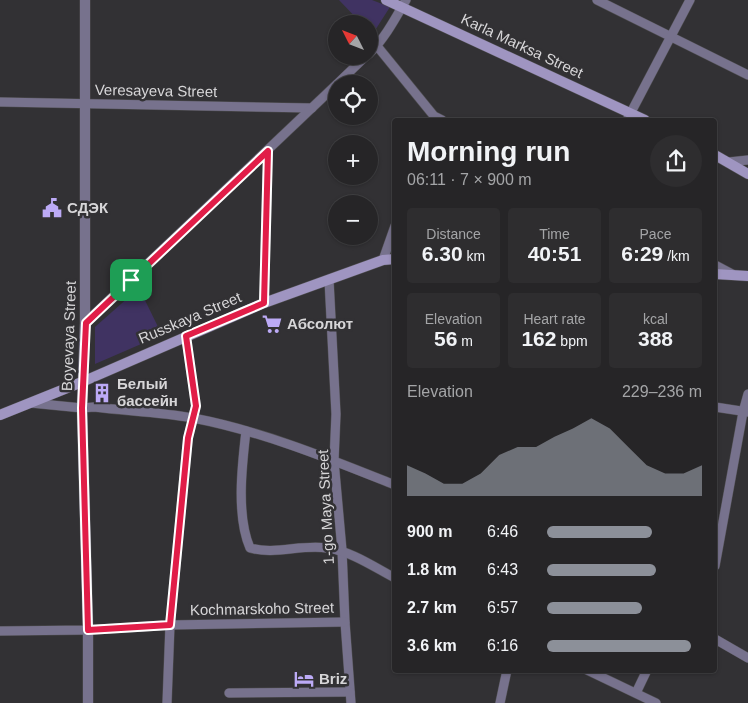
<!DOCTYPE html>
<html lang="en">
<head>
<meta charset="utf-8">
<style>
  :root { --surface:#262527; --page:#2e2d2f; --text:#f1f3f6; --muted:#a4a5a7; --line:#424244; --accent:#8c9099 }
  body { margin:0; font-family:Helvetica,sans-serif; background:var(--page); color:var(--text); height:100vh; display:flex; flex-direction:column; font-size:19px; white-space:nowrap }
  * { box-sizing:border-box; margin:0 }
  p { font-size:16px; color:var(--muted) }
  .icon { flex:none; width:28px; height:28px; fill:none; stroke:currentColor; stroke-width:2; stroke-linecap:round; stroke-linejoin:round }
  .map { position:relative; flex:1; overflow:hidden }
  .sheet { position:absolute; left:392px; top:118px; width:325px; height:555px; display:flex; flex-direction:column; background:var(--surface); border-radius:5px; box-shadow:0 1px 4px #0004,0 0 0 1px var(--line) }
  .sheet>* { flex:none }
  .needle { width:32px; rotate:312deg }
  .fabs { position:absolute; left:328px; top:15px; display:grid; gap:10px }
  .fabs a { display:grid; place-items:center; width:50px; height:50px; border-radius:50%; background:var(--surface); box-shadow:0 1px 4px #0004,0 0 0 1px var(--line); font-size:25px }
  .pin { position:absolute; display:grid; place-items:center; width:42px; height:42px; color:#fff; margin:-21px; border-radius:10px; box-shadow:0 2px 8px #0006 }
  .round { display:grid; place-items:center; flex:none; width:52px; height:52px; border-radius:26px; background:var(--page) }
  .head { display:flex; align-items:center; justify-content:space-between; height:85px; padding:0 15px }
  h1 { font-size:28px; font-weight:800; line-height:38px }
  .figures { display:grid; grid-template-columns:repeat(3,1fr); gap:8px; height:85px; padding:5px 15px }
  .figures div { display:grid; align-content:center; border-radius:5px; background:var(--page); text-align:center }
  .figures b { font-size:21px; font-weight:800 }
  .figures small { font-size:14px; font-weight:400 }
  .figures p { font-size:14px }
  .chart { height:140px; padding:10px 15px }
  .chart p { display:flex; justify-content:space-between }
  .chart svg { width:100%; height:90px; margin-top:5px; fill:var(--accent); opacity:.7 }
  ul { padding:0 15px; list-style:none; font-size:16px }
  li { display:grid; grid-template-columns:80px 60px 1fr; align-items:center; height:38px }
  li i { height:12px; border-radius:6px; background:var(--accent) }
  .map>svg:first-child { display:block }
  .green { fill:#403362 }
  .lines { fill:none; stroke-linecap:round; stroke-linejoin:round }
  .minor-casing { stroke:#504f52; stroke-width:10 }
  .tertiary-casing { stroke:#504f52; stroke-width:11 }
  .secondary-casing { stroke:#504f52; stroke-width:11 }
  .minor { stroke:#77728d; stroke-width:9 }
  .tertiary { stroke:#77728d; stroke-width:10 }
  .secondary { stroke:#9f95c1; stroke-width:10 }
  .route-casing { stroke:#fff; stroke-width:10 }
  .route { stroke:#e11d48; stroke-width:6 }
  .labels { text-anchor:middle; stroke-width:5; stroke-linejoin:round; paint-order:stroke }
  .street-label { font-size:15px; fill:#d7d6d8; stroke:#323134 }
  .poi-label { font-size:15px; font-weight:bold; fill:#d7d6d8; stroke:#323134; text-anchor:start }
</style>
</head>
<body>
<div class="map">
<svg width="748" height="703" viewBox="0 0 748 703">
  <rect width="100%" height="100%" fill="#323134"/>
  <g class="green">
    <polygon points="339,0 372,0 390,7 372,35 369,31 369,24 362,24"/>
    <polygon points="139,288 162,335 95,364 95,327"/>
  </g>
  <g class="lines">
    <defs>
      <g id="minor">
        <polyline points="597,0 748,75"/>
        <polyline points="377,46 434,116 442,120"/>
        <path d="M369 54C385 38 395 19 406 0"/>
        <polyline points="337,84 366,56"/>
        <polyline points="0,102 312,108"/>
        <polyline points="627,120 690,0"/>
        <polyline points="729,162 748,160"/>
        <polyline points="383,260 395,226"/>
        <polyline points="715,265 732,274"/>
        <polyline points="329,280 336,414 334,461 342,550 345,622 351,703"/>
        <polyline points="264,303 268,151"/>
        <polyline points="85,323 336,85"/>
        <path d="M31 403 82 408 94 407C127 411 161 412 193 418 262 431 330 459 395 485"/>
        <polyline points="715,407 748,412"/>
        <path d="M246 431C242 465 236 516 250 548 275 555 302 544 327 548 351 551 374 567 395 578"/>
        <polyline points="715,566 743,412 748,394"/>
        <polyline points="0,631 88,630 170,625 345,622"/>
        <polyline points="715,639 748,658"/>
        <polyline points="587,670 656,703"/>
        <polyline points="229,693 350,692"/>
        <polyline points="636,693 647,670"/>
        <polyline points="167,703 170,625 188,438 196,406 186,336"/>
        <polyline points="500,703 507,670"/>
      </g>
      <polyline id="tertiary" points="85,0 85,323 82,408 88,630 88,703"/>
      <g id="secondary">
        <polyline points="386,0 645,120"/>
        <polyline points="715,155 748,174"/>
        <polyline points="715,274 748,276"/>
        <polyline points="0,415 82,382 264,303 383,260 395,259"/>
      </g>
    </defs>
    <use href="#minor" class="minor-casing"/>
    <use href="#tertiary" class="tertiary-casing"/>
    <use href="#secondary" class="secondary-casing"/>
    <use href="#minor" class="minor"/>
    <use href="#tertiary" class="tertiary"/>
    <use href="#secondary" class="secondary"/>
  </g>
  <g class="lines">
    <defs>
      <polygon id="route" points="268,151 264,303 186,336 196,406 188,438 170,625 88,630 82,408 86,323"/>
    </defs>
    <use href="#route" class="route-casing"/>
    <use href="#route" class="route"/>
  </g>
  <defs>
    <symbol id="civic-bare" viewBox="-9 -9 18 18"><path d="M-.6-6.5H3V-4.5H.6V-3L4-1V1h2V6H-6V1h2V-1L-.6-3ZM-1.2 2.5V6h2.4V2.5Z" fill="#bcaaf6" stroke="#323134" stroke-width="2.5" paint-order="stroke"/></symbol>
    <symbol id="supermarket-bare" viewBox="-9 -9 18 18"><path d="M-6-5.5h2.5l.6 2H6L4.5 2H-2.5L-4.4-4H-6ZM-1.5 3.2a1.3 1.3 0 1 0 .1 0ZM3 3.2a1.3 1.3 0 1 0 .1 0Z" fill="#bcaaf6" stroke="#323134" stroke-width="2.5" paint-order="stroke"/></symbol>
    <symbol id="building-bare" viewBox="-9 -9 18 18"><path d="M-4-6H4V6H1V3H-1V6H-4ZM-2.5-4.3h1.7v1.8h-1.7ZM.8-4.3h1.7v1.8H.8ZM-2.5-1h1.7V.8h-1.7ZM.8-1h1.7V.8H.8Z" fill="#bcaaf6" stroke="#323134" stroke-width="2.5" paint-order="stroke"/></symbol>
    <symbol id="hotel-bare" viewBox="-9 -9 18 18"><path d="M-6-4.5h1.5V1H6V5H4.5V3h-9V5H-6ZM-4 0a1.8 1.8 0 1 1 3.6 0ZM.5 0V-2.5h3Q6-2.5 6 0Z" fill="#bcaaf6" stroke="#323134" stroke-width="2.5" paint-order="stroke"/></symbol>
  </defs>
  <g fill-rule="evenodd">
    <use href="#civic-bare" x="38" y="194" width="28" height="28"/>
    <use href="#supermarket-bare" x="258" y="310" width="28" height="28"/>
    <use href="#building-bare" x="88" y="379" width="28" height="28"/>
    <use href="#hotel-bare" x="290" y="665" width="28" height="28"/>
  </g>
  <g class="labels">
    <g class="street-label">
      <text transform="translate(522 46) rotate(25)" y="5">Karla Marksa Street</text>
      <text transform="translate(156 91) rotate(1)" y="5">Veresayeva Street</text>
      <text transform="translate(190 318) rotate(-23)" y="5">Russkaya Street</text>
      <text transform="translate(69 336) rotate(-88)" y="5">Boyevaya Street</text>
      <text transform="translate(326 507) rotate(-93)" y="5">1-go Maya Street</text>
      <text transform="translate(262 609) rotate(-1)" y="5">Kochmarskoho Street</text>
    </g>
    <g class="poi-label">
      <text x="67" y="213">СДЭК</text>
      <text x="287" y="329">Абсолют</text>
      <text x="117" y="389">Белый<tspan x="117" dy="17">баcсейн</tspan></text>
      <text x="319" y="684">Briz</text>
    </g>
  </g>
</svg>
<div class="fabs">
<a><svg class="needle" viewBox="-14 -14 28 28"><path d="M0-13l5 13h-10z" fill="#e53935"/><path d="M0 13l5-13h-10z" fill="#a4a5a7"/></svg></a>
<a><svg class="icon" aria-label="locate" viewBox="0 0 24 24"><circle cx="12" cy="12" r="6"/><path d="M12 2v4M12 18v4M2 12h4M18 12h4"/></svg></a>
<a>+</a>
<a>−</a>
</div>
<div class="pin" style="left:131px;top:280px;background:#1e9e55"><svg class="icon" aria-label="arrive" viewBox="0 0 24 24"><path d="M6 21V4h12l-3 4 3 4H6"/></svg></div>
<section class="sheet">
<div class="head"><div><h1>Morning run</h1><p>06:11 · 7 × 900 m</p></div><a class="round"><svg class="icon" aria-label="share" viewBox="0 0 24 24"><path d="M12 15V3M7 8l5-5 5 5M5 13v7h14v-7"/></svg></a></div>
<div class="figures">
<div><p>Distance</p><b>6.30<small> km</small></b></div>
<div><p>Time</p><b>40:51</b></div>
<div><p>Pace</p><b>6:29<small> /km</small></b></div>
</div>
<div class="figures">
<div><p>Elevation</p><b>56<small> m</small></b></div>
<div><p>Heart rate</p><b>162<small> bpm</small></b></div>
<div><p>kcal</p><b>388</b></div>
</div>
<div class="chart"><p><span>Elevation</span>229–236 m</p>
<svg viewBox="0 0 160 44" preserveAspectRatio="none"><path d="M0 44V29L10 33L20 38L30 38L40 33L50 24L60 20L70 20L80 15L90 11L100 6L110 11L120 20L130 29L140 33L150 33L160 29V44z"/></svg>
</div>
<ul>
<li><b>900 m</b>6:46<i style="width:68%"></i></li>
<li><b>1.8 km</b>6:43<i style="width:70%"></i></li>
<li><b>2.7 km</b>6:57<i style="width:61%"></i></li>
<li><b>3.6 km</b>6:16<i style="width:93%"></i></li>
</ul>
</section>
</div>
</body>
</html>
